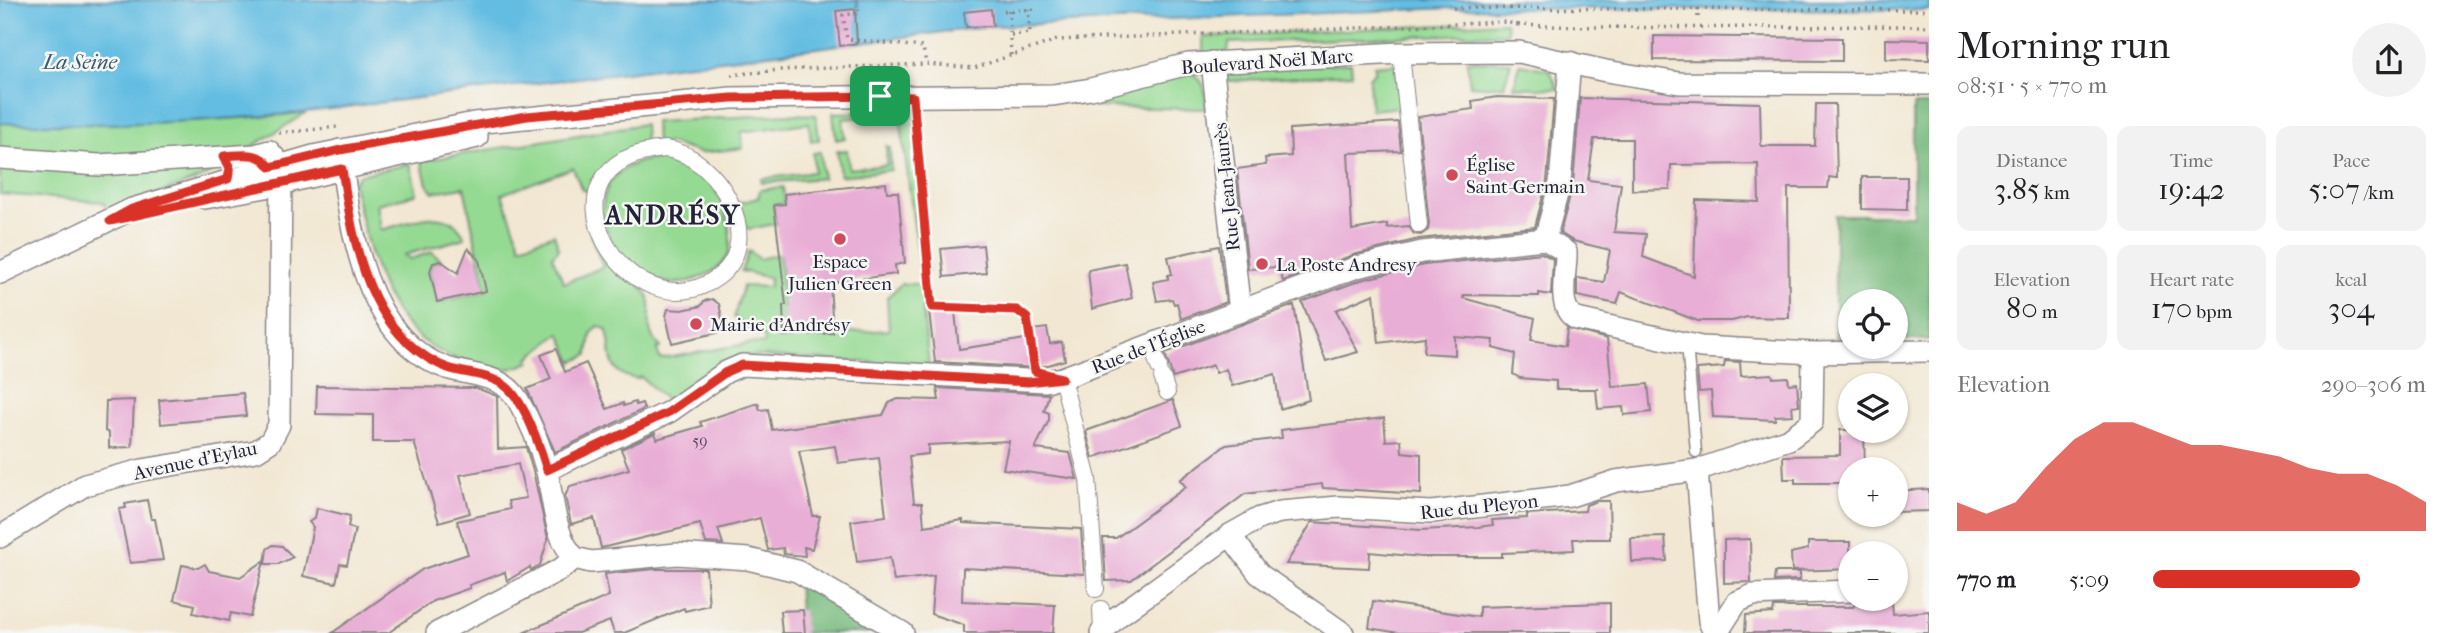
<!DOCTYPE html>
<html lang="en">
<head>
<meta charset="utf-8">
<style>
  :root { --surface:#fff; --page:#f2f2f2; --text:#202124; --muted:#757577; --accent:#d93025 }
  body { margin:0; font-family:"IM FELL French Canon",serif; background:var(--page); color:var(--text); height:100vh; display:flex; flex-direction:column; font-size:26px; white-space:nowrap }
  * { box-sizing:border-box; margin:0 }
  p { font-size:23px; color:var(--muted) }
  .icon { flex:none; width:38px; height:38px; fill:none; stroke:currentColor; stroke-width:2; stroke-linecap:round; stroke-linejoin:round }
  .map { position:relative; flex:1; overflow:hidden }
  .panel { display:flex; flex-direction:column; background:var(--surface); width:525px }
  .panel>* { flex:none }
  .buttons { position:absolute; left:1838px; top:289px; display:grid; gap:14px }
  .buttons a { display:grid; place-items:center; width:70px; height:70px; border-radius:50%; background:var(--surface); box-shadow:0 2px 5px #0004; font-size:35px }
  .pin { position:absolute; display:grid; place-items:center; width:60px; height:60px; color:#fff; margin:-30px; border-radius:14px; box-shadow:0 4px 10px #0006 }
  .round { display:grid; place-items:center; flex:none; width:74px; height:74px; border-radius:37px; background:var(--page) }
  .headline { display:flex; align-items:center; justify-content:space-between; height:119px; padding:0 28px }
  h1 { font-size:38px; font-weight:600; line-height:52px }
  .figures { display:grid; grid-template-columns:repeat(3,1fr); gap:10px; height:119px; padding:7px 28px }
  .figures div { display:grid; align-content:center; border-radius:14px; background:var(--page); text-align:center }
  .figures b { font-size:30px; font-weight:600 }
  .figures small { font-size:19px; font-weight:400 }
  .figures p { font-size:19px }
  .chart { height:196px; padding:14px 28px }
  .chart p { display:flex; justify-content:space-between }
  .chart svg { width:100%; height:126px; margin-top:7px; fill:var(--accent); opacity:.7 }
  ul { padding:0 28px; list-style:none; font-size:23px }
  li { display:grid; grid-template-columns:112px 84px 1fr; align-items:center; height:52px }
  li i { height:18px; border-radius:9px; background:var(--accent) }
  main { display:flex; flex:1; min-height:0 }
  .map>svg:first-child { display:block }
  .green { fill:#95da93; stroke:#5c7e67; stroke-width:2 }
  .forest { fill:#78ba7d; stroke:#4d6e5c; stroke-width:2 }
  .water { fill:#64bde2; stroke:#43708e; stroke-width:2 }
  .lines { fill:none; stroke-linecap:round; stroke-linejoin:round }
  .ferry { stroke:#395875; stroke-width:2; stroke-dasharray:9 7; stroke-linecap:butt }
  .building { fill:#e9aed6; fill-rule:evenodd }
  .service-casing { stroke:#8a8486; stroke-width:13 }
  .pedestrian-casing { stroke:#8a8486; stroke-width:18 }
  .minor-casing { stroke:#8a8486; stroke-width:24 }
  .path { stroke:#8a8486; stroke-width:3.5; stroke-dasharray:2 5; stroke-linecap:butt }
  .service { stroke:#fff; stroke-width:10 }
  .pedestrian { stroke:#fff; stroke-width:16 }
  .minor { stroke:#fff; stroke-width:21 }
  .route-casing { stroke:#fff; stroke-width:14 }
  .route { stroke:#d93025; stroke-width:9 }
  .poi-dot { fill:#d1495b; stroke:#f6f6f2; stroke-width:2.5 }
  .labels { text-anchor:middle; stroke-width:5; stroke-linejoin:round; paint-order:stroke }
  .number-label { font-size:16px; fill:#544562 }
  .street-label { font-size:19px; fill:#22223b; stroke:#f6f6f2 }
  .poi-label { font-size:19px; fill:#22223b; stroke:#f6f6f2; text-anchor:start }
  .water-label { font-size:21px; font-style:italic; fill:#395875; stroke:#f6f6f2 }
  .district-label { font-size:26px; font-weight:bold; letter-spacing:2px; fill:#22223b; stroke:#f6f6f2 }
</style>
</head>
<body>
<main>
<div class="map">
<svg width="1929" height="633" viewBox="0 0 1929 633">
  <rect width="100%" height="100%" fill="#f6f6f2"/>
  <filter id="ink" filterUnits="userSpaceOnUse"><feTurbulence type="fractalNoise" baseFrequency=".0143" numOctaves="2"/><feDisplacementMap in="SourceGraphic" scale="14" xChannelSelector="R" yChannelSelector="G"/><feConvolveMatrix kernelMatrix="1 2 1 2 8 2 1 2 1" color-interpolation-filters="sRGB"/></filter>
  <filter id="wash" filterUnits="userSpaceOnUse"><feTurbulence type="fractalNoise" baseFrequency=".00686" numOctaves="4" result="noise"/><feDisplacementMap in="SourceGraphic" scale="28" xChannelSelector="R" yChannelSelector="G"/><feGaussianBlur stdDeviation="1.57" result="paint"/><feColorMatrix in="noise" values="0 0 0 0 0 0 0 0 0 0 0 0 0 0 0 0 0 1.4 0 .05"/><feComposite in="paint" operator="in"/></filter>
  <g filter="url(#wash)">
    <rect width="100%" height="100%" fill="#f2e7d2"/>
    <g class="green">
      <polygon points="1506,22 1507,33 1229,43 1228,52 1203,54 1203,37"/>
      <polygon points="1467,61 1511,62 1504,86 1470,86"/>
      <polygon points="1351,63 1352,74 1229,81 1222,79 1236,68"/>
      <polygon points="1395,64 1401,107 1371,110 1369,78 1375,71 1374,66"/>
      <polygon points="1520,64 1550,70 1558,89 1514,87"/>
      <path d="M1188 72C1206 78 1205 92 1207 109L1096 107 1094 96Z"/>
      <polygon points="914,110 928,271 920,271 901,124 908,113"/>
      <polygon points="876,112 882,115 843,119 845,138 836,140 833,113"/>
      <path d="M306 113 202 178 108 211 103 202 0 194V123C101 127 205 122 306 113Z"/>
      <polygon points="786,114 816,115 819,140 811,141 809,123 741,132 743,148 700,153 669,143 656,145 655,122"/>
      <path d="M644 124 645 146 589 191 582 190 573 168 502 194 521 246 554 234 559 249 552 256 564 283 603 267 591 236 597 233 648 295C655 315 641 330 661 347L657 349 660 359 752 343 765 344 764 336 753 332 734 317 743 286 769 287 770 278 741 271 749 251 759 259 780 254 785 336 889 330 887 298 901 284H920L929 366 741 355 672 405 641 377 637 379C601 373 615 348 606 329L598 326 591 334 588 355 573 362 560 333 529 358 530 362C502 374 498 370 468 362 384 342 370 255 353 183L359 175 410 164 417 194 377 204 381 230C411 223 449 202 465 238L404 255 410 259 432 252 441 260 433 263 430 271 438 302 486 291 464 187 433 192 427 184 421 161Z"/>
      <polygon points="886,146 890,148 891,170 840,176 837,151 847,150 849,169 887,165"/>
      <polygon points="820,152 823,178 762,183 761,179 814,172 813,153"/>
      <path d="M667 157C675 159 686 160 693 164 717 180 743 239 723 263 715 272 707 274 696 279 625 306 562 191 636 163 645 159 657 159 667 157Z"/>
      <polygon points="783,187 785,204 774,205 776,224 749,229 740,224 738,203 758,198 760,190"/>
    </g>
    <g class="forest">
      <polygon points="1913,105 1929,105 1929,340 1895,340 1895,301 1850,301 1850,339 1835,339 1835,215 1913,215"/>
      <polygon points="798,583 880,633 801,633"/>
    </g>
    <path class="water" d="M0 0H1929V10L1453 8 992 26 299 113C200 122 99 127 0 123Z"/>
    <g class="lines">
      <polyline class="ferry" points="857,0 858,9"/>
    </g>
    <g id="blocks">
      <g class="building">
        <polygon points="855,9 857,43 840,46 836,11"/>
        <polygon points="991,9 993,26 966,27 964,12"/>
        <polygon points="1654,36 1842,38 1842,61 1654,60"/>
        <polygon points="1886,39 1929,40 1929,60 1886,59"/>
        <polygon points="1497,97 1554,99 1547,181 1535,227 1419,239 1353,255 1283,281 1278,267 1248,269 1237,169 1266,165 1265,158 1291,156 1290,129 1398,122 1401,151 1348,153 1352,230 1387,224 1387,228 1409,226 1414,234 1421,235 1428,230 1429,224 1418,117 1473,109 1472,101"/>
        <path d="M1580 98 1760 103 1761 146H1815L1816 104H1835L1837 178 1829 177 1828 188H1788L1789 318 1747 317 1732 321H1698L1621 292 1617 304 1577 296V278L1604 282 1610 250 1573 241 1560 233 1573 184ZM1594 139H1632V190L1670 189 1671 165 1758 164 1759 202 1696 200 1694 276 1643 257 1646 234 1614 232 1621 184 1588 180Z"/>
        <polygon points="1862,177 1907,177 1907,210 1862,209"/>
        <polygon points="886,183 887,192 898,192 905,263 895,265 896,274 830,283 833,333 784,336 783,305 786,305 774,205 785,204 784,194"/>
        <polygon points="983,245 986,273 944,277 941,249"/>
        <polygon points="1219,246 1226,302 1181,319 1177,303 1174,304 1172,299 1157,301 1153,282 1168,279 1168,275 1172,274 1168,257"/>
        <polygon points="468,248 479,260 486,291 437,302 430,271 433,263 441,261 458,273"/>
        <polygon points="1542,253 1553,259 1551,295 1539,293 1539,296 1464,295 1463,298 1535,318 1531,340 1565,346 1567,328 1607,339 1612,387 1648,384 1651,412 1624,415 1623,407 1598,409 1596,389 1599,389 1556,389 1556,381 1520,378 1513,374 1515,354 1493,348 1494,340 1455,337 1455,355 1424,353 1425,337 1379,343 1374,294 1336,310 1358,352 1326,361 1302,302 1361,280 1424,265"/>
        <polygon points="1125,263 1132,298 1092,309 1088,270"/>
        <polygon points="712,299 719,304 725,331 672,343 666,316 668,309 682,310 701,306 704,301"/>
        <polygon points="1294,305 1309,400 1280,409 1275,374 1232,386 1226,369 1216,373 1213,365 1173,378 1165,353"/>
        <polygon points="929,311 955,312 959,349 1032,338 1031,330 1047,328 1050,344 1062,342 1065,360 1038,368 935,362"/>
        <polygon points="556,349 565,372 586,363 607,409 623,403 624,406 635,402 636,405 642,403 644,409 555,452 527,389 551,379 541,355"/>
        <polygon points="1725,361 1740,362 1741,376 1772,374 1773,378 1788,377 1789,384 1797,383 1799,405 1792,406 1793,415 1775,416 1775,420 1713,417 1711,391 1699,392 1697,369 1724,367"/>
        <polygon points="317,386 476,388 497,396 498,449 526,447 533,471 548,539 540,565 531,570 530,567 507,581 505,572 469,585 470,588 433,601 388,633 332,633 423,569 468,554 457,521 510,509 508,501 526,498 518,464 460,475 470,513 439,522 414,442 373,442 373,415 316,414"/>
        <polygon points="937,388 1049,394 1044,411 1049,413 1049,420 1035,449 1070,453 1077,479 1003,469 1009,441 928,445 928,454 909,456 914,503 922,503 924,526 963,520 963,523 1081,529 1084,574 963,568 962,601 1055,605 1053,633 964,633 964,625 931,614 934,576 894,581 890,558 857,562 851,521 886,516 879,458 838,463 835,446 799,451 813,516 820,516 812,549 804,547 805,556 784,554 783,548 768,550 760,518 718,529 723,544 706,543 700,524 601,548 594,518 571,524 565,496 570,486 629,469 621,449 655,433 657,439 702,426 700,422 758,403 760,410 768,409 772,430 883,415 889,403 898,399 939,400"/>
        <polygon points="243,393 246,416 161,424 159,400"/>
        <polygon points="134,400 132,447 109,448 109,433 105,431 106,401"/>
        <polygon points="1173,400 1182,426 1093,458 1086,431"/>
        <polygon points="1384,418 1386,441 1401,440 1402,452 1421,454 1421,494 1323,488 1322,484 1245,494 1131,580 1106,581 1103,538 1116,538 1186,487 1180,480 1226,445 1282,438 1281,430"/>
        <polygon points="1840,430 1864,430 1865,469 1850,469 1850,483 1795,483 1795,479 1784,479 1783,456 1840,455"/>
        <polygon points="1929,489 1929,511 1895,512 1895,491"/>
        <polygon points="147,500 151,519 155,519 163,560 130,563 119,509 126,508 125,504"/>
        <polygon points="1597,501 1609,501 1610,539 1573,539 1574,550 1502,553 1502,557 1421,557 1370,552 1369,568 1286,564 1312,522 1421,530 1478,527 1493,525 1492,520 1527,518 1527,514 1585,511 1586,505"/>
        <polygon points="317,508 350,516 348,527 355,529 347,565 340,564 336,583 303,576 313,527 309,522 315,518"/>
        <polygon points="1665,537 1667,561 1632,562 1631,538"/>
        <polygon points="1750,539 1751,582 1724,583 1724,540"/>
        <polygon points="1808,542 1850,542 1850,569 1792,571 1791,553 1808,549"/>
        <polygon points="273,545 282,546 293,557 279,564 265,564 267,549"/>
        <polygon points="264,561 250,617 231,613 229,621 193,613 195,605 174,600 182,565 198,568 205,564 209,571 240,577"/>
        <polygon points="655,569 706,569 709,605 685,611 684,608 624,633 614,633 610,621 578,633 523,633 609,596 605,574"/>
        <polygon points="1775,572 1800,572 1800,580 1774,581"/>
        <polygon points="1373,601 1479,617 1479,607 1610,603 1610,633 1399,633 1369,628"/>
        <polygon points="1892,602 1893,614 1929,611 1929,633 1745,633 1746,615 1773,613 1774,607 1853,607 1856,603"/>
        <polygon points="803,610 805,633 782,633 780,611"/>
      </g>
    </g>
  </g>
  <g filter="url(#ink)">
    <use href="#blocks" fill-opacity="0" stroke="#8a8486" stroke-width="2"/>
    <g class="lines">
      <defs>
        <polyline id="service" points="1687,343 1696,452"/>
        <g id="pedestrian">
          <polyline points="1401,53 1419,225"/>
          <path d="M666 149C717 155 768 240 718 277 629 342 522 160 666 149Z"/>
          <polyline points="1151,345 1159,367"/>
          <polyline points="1162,377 1167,392"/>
          <polyline points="1062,378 1088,479 1096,589"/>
          <polyline points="1101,609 1102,631"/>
        </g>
        <g id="minor">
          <polyline points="1212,62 1240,312"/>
          <path d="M340 150C350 225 364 339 447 368 472 376 503 374 518 400 530 421 540 445 546 468 554 498 553 536 575 558L591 562 677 554 748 559 797 571 903 633"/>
          <polyline points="0,158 99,165 255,155 269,151 281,165 279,425 270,442 256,451 142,470 85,485 0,537"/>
          <polyline points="205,198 271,186 477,137"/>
          <polyline points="1545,239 1560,183 1570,62"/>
          <polyline points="0,273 132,209 313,156 474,123 731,98 1053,95 1091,89 1188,64 1401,53 1519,52 1606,71 1679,83 1929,84"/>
          <path d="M547 470 669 412 726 372 742 365 1045 381 1062 378 1357 267 1422 252 1545 239 1566 252C1567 272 1555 309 1577 319L1701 347 1813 353 1929 351"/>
          <polyline points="1697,470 1709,621 1714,633"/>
          <polyline points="1230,535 1259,574 1343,633"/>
          <polyline points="437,633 561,569 575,558"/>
          <polyline points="1101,633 1117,617 1230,535 1260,518 1280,512 1339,507 1431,512 1570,496 1616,481 1697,470 1789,439 1812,422 1813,353"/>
          <polyline points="1717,633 1737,602 1753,595 1850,591"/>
        </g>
      </defs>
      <use href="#service" class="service-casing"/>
      <use href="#pedestrian" class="pedestrian-casing"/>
      <use href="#minor" class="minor-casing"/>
      <g class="path">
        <polyline points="1453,8 1929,10"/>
        <polyline points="1698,8 1698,18"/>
        <polyline points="858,9 860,13 843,15 847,39 923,47 926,64"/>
        <polyline points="1009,10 1010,35"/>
        <polyline points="1004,11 1036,9"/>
        <path d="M1518 25C1655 30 1792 26 1929 26"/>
        <polyline points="1011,55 1010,35 1030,33 1028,9"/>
        <polyline points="731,75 779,70 926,64 974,68 1057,40 1506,22 1518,25"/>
        <polyline points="915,117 932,307 1017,310 1027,318 1033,361"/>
        <polyline points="279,133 338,127"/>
      </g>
      <use href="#service" class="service"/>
      <use href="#pedestrian" class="pedestrian"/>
      <use href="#minor" class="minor"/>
    </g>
  </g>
  <g class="lines" filter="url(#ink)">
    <defs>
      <path id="route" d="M880 96 913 97 932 307 1017 310 1027 318 1035 371 1062 378 1028 382 742 365 726 372 669 412 547 470C540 447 524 398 504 385 488 374 466 374 448 368 434 363 418 352 407 342 362 300 351 227 342 169L110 221 132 209 228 179 230 168 224 156C242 155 259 150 270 167L340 150 527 116 731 98Z"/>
    </defs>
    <use href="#route" class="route-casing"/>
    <use href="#route" class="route"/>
  </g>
  <g class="poi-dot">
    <circle cx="1452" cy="175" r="7"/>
    <circle cx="840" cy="239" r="7"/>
    <circle cx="1262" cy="264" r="7"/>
    <circle cx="696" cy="324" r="7"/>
  </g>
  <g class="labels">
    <g class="number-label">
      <text x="700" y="446">59</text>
    </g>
    <g class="street-label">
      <text transform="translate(1267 61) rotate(-4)" y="7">Boulevard Noël Marc</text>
      <text transform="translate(1226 187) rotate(-96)" y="7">Rue Jean-Jaurès</text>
      <text transform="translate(1148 346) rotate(-21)" y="7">Rue de l'Église</text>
      <text transform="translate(195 460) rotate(-12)" y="7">Avenue d'Eylau</text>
      <text transform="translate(1479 506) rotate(-6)" y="7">Rue du Pleyon</text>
    </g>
    <g class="poi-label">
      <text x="1466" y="171">Église<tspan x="1466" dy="22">Saint-Germain</tspan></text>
      <text x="840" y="268" text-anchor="middle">Espace<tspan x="840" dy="22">Julien Green</tspan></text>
      <text x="1276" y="271">La Poste Andresy</text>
      <text x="710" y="331">Mairie d'Andrésy</text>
    </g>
    <g class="water-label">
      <text x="80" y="69">La Seine</text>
    </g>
    <g class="district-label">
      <text x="673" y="224">ANDRÉSY</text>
    </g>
  </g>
</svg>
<div class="buttons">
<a><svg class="icon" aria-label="locate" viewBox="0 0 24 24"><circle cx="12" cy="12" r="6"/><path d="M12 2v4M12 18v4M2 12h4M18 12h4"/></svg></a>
<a><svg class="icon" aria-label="layers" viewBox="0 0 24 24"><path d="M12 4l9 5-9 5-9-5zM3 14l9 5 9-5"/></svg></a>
<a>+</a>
<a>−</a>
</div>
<div class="pin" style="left:880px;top:96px;background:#1e9e55"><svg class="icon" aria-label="arrive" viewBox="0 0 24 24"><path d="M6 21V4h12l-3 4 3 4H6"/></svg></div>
</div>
<section class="panel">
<div class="headline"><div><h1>Morning run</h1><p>08:51 · 5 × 770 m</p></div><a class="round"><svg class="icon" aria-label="share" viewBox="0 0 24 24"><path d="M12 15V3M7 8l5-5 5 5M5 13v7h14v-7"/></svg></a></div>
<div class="figures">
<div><p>Distance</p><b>3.85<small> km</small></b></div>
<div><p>Time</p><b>19:42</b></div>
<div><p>Pace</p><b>5:07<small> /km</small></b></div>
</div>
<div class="figures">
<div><p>Elevation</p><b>80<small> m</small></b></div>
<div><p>Heart rate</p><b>170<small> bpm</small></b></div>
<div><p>kcal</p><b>304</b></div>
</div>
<div class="chart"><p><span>Elevation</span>290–306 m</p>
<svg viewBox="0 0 160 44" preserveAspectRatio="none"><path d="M0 44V34L10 38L20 34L30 22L40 12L50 6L60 6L70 10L80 14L90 14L100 16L110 18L120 22L130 24L140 24L150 28L160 34V44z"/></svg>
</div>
<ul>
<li><b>770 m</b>5:09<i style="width:76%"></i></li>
</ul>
</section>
</main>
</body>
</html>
